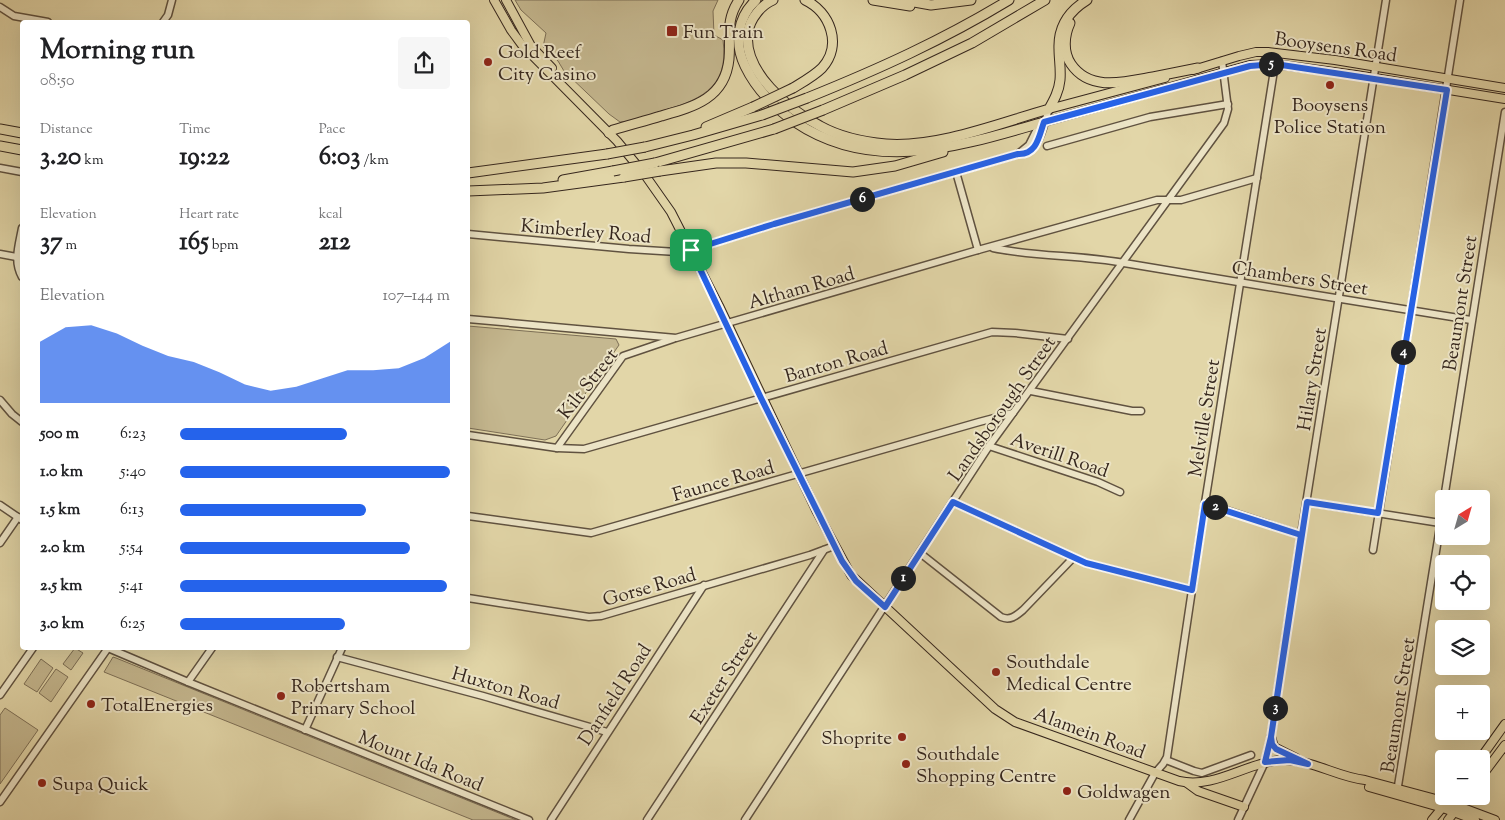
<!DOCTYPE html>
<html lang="en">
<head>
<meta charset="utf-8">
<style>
  :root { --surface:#fff; --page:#f6f6f6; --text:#202124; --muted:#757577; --accent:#2563eb }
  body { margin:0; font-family:"Sorts Mill Goudy",serif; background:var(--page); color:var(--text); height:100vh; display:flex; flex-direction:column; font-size:19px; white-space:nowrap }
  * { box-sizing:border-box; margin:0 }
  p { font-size:16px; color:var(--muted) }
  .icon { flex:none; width:28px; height:28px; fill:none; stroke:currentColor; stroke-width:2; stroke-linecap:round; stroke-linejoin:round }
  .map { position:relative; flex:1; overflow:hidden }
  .drawer { position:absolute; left:20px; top:20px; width:450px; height:630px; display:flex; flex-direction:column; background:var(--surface); border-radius:5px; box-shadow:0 5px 20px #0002 }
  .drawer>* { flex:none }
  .needle { width:32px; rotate:37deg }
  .fabs { position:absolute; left:1435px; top:490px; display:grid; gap:10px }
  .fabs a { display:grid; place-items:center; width:55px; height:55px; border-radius:5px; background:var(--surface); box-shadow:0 5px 20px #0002; font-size:25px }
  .pin { position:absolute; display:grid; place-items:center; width:42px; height:42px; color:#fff; margin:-21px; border-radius:10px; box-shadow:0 2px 8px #0006 }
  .km { position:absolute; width:25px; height:25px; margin:-12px; border-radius:50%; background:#222; color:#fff; font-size:14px; line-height:25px; text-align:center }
  .round { display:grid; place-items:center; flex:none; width:52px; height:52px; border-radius:5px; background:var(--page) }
  .summary { display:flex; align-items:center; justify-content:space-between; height:85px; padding:0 20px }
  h1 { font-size:28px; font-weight:700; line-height:38px }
  .figures { display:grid; grid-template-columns:repeat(3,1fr); gap:8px; height:85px; padding:5px 20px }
  .figures div { display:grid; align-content:center }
  .figures b { font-size:25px; font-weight:700 }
  .figures small { font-size:14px; font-weight:400 }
  .figures p { font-size:14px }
  .chart { height:140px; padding:10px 20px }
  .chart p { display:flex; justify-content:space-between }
  .chart svg { width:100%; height:90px; margin-top:5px; fill:var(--accent); opacity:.7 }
  ul { padding:0 20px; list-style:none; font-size:16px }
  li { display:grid; grid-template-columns:80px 60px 1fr; align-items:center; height:38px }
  li i { height:12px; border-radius:6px; background:var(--accent) }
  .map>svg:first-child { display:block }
  .green { fill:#c5b890; stroke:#7d6f56 }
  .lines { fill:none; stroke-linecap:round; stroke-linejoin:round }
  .minor-casing { stroke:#605240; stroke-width:9 }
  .major-casing { stroke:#35261d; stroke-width:10 }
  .highway-casing { stroke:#35261d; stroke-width:11 }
  .minor { stroke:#ece4c6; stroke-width:6 }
  .major { stroke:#e2d6a8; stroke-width:8 }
  .highway { stroke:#e2d6a8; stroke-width:9 }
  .highway-bridge-casing { stroke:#35261d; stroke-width:11; stroke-linecap:butt }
  .highway-bridge { stroke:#e2d6a8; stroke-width:9 }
  .route-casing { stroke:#fff; stroke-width:10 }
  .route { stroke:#2563eb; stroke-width:6 }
  .poi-dot { fill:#8f2418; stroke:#ece4c6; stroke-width:2 }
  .labels { text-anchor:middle; stroke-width:4; stroke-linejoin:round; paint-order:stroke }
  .poi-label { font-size:19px; fill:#35261d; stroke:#ece4c6; text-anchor:start }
  .street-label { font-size:19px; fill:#35261d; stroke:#ece4c6 }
</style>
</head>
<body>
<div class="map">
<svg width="1505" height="820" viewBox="0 0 1505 820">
  <rect width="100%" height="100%" fill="#e2d6a8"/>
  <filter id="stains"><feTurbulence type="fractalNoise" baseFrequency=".004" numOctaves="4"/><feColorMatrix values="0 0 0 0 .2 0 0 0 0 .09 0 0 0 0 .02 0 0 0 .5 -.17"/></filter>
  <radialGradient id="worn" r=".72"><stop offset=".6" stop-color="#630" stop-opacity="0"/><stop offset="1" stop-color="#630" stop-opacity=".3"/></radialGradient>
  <g class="green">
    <path d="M515 0H718L713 11 714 35 723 40C730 90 697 101 658 112 646 116 632 122 620 122L609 114 564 71 558 61 543 47 546 33 521 10Z"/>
    <polygon points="468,326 616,339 619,345 556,436 545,440 468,428"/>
    <polygon points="75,648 83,653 71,670 63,664"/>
    <polygon points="113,657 116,658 516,820 473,820 104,672"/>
    <polygon points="41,659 53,668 37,692 24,684"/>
    <polygon points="56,669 68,677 51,702 39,693"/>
    <polygon points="5,708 38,730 0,784 0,715"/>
  </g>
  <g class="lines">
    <defs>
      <g id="minor">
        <polyline points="0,7 14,16 48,22"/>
        <polyline points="163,22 168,15 172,0"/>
        <polyline points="1047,146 1150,117 1228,104"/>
        <polyline points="1018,154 1029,145 1040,123"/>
        <polyline points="0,168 22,172"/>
        <polyline points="956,172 978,250"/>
        <path d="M22 228C19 245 13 261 22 277"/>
        <path d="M468 234 629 249 677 252 691 250 774 224 1018 154C1040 155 1043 125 1049 109"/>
        <path d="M993 248C1036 257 1081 255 1124 263 1240 282 1355 302 1471 320"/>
        <polyline points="0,254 22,258"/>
        <polyline points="468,319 676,338 978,250 1157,200 1181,200 1257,178"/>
        <polyline points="1031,391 1132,411 1141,411"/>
        <polyline points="0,400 12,414 22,422"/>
        <polyline points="468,435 557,448 584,449 992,332 1015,333 1068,339"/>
        <polyline points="989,446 1098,482 1120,492"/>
        <polyline points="557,448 623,356 673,339"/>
        <polyline points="1444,499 1505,112"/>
        <polyline points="953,502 1086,563 1192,590"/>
        <polyline points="1307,502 1440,523"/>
        <polyline points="1205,503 1301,535"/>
        <polyline points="0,505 22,520"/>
        <polyline points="468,516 591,533 979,422 1013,413"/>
        <polyline points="0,543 18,517"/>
        <polyline points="1373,550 1460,0"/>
        <path d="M920 553 1001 617C1010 621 1016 616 1023 610L1073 558"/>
        <polyline points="468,598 589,617 601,616 810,555 834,546"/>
        <polyline points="108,648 188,682 529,820"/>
        <polyline points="337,657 483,696 607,732"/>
        <polyline points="188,682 212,648"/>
        <polyline points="0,695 33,648"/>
        <polyline points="305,730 342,648"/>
        <polyline points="1166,760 1194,771 1202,773 1251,755"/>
        <polyline points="1397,792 1444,502"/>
        <polyline points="0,802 108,648"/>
        <polyline points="551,820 704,585"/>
        <polyline points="647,820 824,550"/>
        <polyline points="745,820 989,446 1224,123 1228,109 1222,61"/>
        <polyline points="1129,820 1155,773 1163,764 1167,757 1205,503 1275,64"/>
        <polyline points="1238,820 1265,762 1271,737 1301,535 1386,0"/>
      </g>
      <g id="major">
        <path d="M494 0 511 30 522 45 617 141 645 175 671 212 719 306 817 512 851 575 995 709 1015 722 1179 781C1216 789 1246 762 1283 760 1311 759 1337 777 1365 780L1447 802 1495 820"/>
        <polyline points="506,0 531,46 552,68"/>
        <polyline points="1193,70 1239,56 1256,52 1268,52 1335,60 1505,88"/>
        <polyline points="1049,109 1165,78"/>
        <polyline points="1044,122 1250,65 1275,64 1356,75 1505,99"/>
        <polyline points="1271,737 1274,747 1296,758"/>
        <polyline points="1480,759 1505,724"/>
        <polyline points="1481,777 1505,745"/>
        <polyline points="1187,783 1198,791 1244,807"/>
        <polyline points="1369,787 1443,808 1475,820"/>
        <polyline points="1432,820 1452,796"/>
        <polyline points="1448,820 1467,796"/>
      </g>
      <g id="highway">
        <path d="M756 0C737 18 734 43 745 66 756 89 775 108 795 122 874 175 960 146 1044 122"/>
        <path d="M773 0C761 5 750 19 748 32 742 71 789 110 820 126 840 137 863 142 886 144 937 148 1000 123 1049 109 1054 100 1059 91 1060 80 1061 69 1059 59 1059 49 1058 27 1069 11 1087 0"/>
        <polyline points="873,0 910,6"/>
        <polyline points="903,0 931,5 971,0"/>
        <path d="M1070 23C1064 36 1063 52 1071 64 1090 92 1125 82 1153 77 1168 74 1183 71 1198 68"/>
        <path d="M793 88C803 82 814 76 822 68 843 45 830 12 805 0"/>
        <path d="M807 98C879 69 943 40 1009 0"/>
        <polyline points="823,110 905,75 972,43 1045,0"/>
        <polyline points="706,127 753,107"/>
        <polyline points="0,129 22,133"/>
        <path d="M609 133 613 130C629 125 645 121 661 116 693 107 725 99 729 59 731 36 725 21 739 0"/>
        <polyline points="0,146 22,150"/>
        <polyline points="645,147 693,135 762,115"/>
        <polyline points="655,163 774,129"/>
        <polyline points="660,171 716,163 746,163 853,172 895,166 943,152"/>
        <polyline points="468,173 607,154"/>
        <polyline points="563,180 613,171"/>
        <polyline points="468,191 543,188 624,177"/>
      </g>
    </defs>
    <use href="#minor" class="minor-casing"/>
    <use href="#major" class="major-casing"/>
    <use href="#highway" class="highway-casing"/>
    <use href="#minor" class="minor"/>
    <use href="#major" class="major"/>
    <use href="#highway" class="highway"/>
    <defs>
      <g id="highway-bridge">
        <polyline points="753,107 793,88"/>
        <polyline points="762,115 807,98"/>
        <polyline points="774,129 823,110"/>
        <polyline points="607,154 645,147"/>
        <polyline points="613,171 655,163"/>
        <polyline points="624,177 660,171"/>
      </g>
    </defs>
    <use href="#highway-bridge" class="highway-bridge-casing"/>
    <use href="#highway-bridge" class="highway-bridge"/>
  </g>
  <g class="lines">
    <defs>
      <path id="route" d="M691 250 761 398 842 561 856 581 885 607 953 502 1086 563 1192 590 1205 504 1301 535 1271 737 1265 762 1290 760 1308 764 1276 749 1272 744 1271 737 1307 502 1378 513 1447 90 1275 64 1250 66 1044 122C1039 136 1037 155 1018 154L774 224 691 250"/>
    </defs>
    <use href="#route" class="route-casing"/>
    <use href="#route" class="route"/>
  </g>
  <g class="poi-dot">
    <rect x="666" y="25" width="12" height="12" rx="2.5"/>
    <circle cx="488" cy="62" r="5"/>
    <circle cx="1330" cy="85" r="5"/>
    <circle cx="996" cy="672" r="5"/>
    <circle cx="281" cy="696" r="5"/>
    <circle cx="91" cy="704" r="5"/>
    <circle cx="902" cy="737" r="5"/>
    <circle cx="906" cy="764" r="5"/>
    <circle cx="42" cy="783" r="5"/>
    <circle cx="1067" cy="791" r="5"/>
  </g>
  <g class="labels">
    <g class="poi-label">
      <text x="683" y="38">Fun Train</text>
      <text x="498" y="58">Gold Reef<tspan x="498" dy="22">City Casino</tspan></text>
      <text x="1330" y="111" text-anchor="middle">Booysens<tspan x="1330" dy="22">Police Station</tspan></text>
      <text x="1006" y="668">Southdale<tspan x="1006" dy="22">Medical Centre</tspan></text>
      <text x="291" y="692">Robertsham<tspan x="291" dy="22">Primary School</tspan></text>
      <text x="101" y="711">TotalEnergies</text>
      <text x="892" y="744" text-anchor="end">Shoprite</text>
      <text x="916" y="760">Southdale<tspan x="916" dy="22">Shopping Centre</tspan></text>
      <text x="52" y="790">Supa Quick</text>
      <text x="1077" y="798">Goldwagen</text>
    </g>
    <g class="street-label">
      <text transform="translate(1336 46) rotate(8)" y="7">Booysens Road</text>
      <text transform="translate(586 230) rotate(5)" y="7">Kimberley Road</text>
      <text transform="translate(1300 277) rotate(9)" y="7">Chambers Street</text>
      <text transform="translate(801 287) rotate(-16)" y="7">Altham Road</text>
      <text transform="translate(1459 303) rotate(-81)" y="7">Beaumont Street</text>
      <text transform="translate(836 361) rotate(-16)" y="7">Banton Road</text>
      <text transform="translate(1311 379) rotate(-81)" y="7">Hilary Street</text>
      <text transform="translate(587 383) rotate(-52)" y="7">Kilt Street</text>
      <text transform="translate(1001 408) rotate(-55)" y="7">Landsborough Street</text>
      <text transform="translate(1203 418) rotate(-81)" y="7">Melville Street</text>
      <text transform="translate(1060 454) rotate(19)" y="7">Averill Road</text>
      <text transform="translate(723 480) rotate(-16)" y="7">Faunce Road</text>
      <text transform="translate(649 586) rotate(-16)" y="7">Gorse Road</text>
      <text transform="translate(723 677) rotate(-57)" y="7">Exeter Street</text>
      <text transform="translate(506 687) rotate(16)" y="7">Huxton Road</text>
      <text transform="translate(614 694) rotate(-57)" y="7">Danfield Road</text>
      <text transform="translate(1397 705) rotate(-81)" y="7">Beaumont Street</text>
      <text transform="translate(1090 732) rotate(20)" y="7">Alamein Road</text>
      <text transform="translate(421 760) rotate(22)" y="7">Mount Ida Road</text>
    </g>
  </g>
  <rect width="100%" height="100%" filter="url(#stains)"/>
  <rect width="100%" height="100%" fill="url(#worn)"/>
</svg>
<div class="fabs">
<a><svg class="needle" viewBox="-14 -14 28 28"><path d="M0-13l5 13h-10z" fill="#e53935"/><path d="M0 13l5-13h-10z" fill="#757577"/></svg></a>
<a><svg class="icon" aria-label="locate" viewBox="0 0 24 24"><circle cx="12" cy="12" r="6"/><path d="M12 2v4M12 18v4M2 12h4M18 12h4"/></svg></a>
<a><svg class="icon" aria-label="layers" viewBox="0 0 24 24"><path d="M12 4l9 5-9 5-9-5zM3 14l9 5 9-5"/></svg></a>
<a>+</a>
<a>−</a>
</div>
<div class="pin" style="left:691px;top:250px;background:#1e9e55"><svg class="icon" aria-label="arrive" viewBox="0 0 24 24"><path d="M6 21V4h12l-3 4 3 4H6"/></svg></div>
<b class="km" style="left:903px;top:578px">1</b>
<b class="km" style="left:1215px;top:507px">2</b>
<b class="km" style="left:1275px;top:708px">3</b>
<b class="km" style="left:1403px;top:352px">4</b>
<b class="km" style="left:1271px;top:64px">5</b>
<b class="km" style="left:862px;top:199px">6</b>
<section class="drawer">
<div class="summary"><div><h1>Morning run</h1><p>08:50</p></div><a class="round"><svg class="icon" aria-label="share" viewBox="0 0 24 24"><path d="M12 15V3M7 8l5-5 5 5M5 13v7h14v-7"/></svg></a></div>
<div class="figures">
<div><p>Distance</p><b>3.20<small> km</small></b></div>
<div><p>Time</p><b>19:22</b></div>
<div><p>Pace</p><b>6:03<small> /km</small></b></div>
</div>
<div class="figures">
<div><p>Elevation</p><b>37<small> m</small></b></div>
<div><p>Heart rate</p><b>165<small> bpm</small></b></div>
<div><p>kcal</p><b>212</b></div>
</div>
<div class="chart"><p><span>Elevation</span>107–144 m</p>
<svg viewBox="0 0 160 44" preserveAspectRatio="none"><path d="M0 44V14L10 7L20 6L30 10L40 16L50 21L60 24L70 29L80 35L90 38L100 36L110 32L120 28L130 28L140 27L150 22L160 14V44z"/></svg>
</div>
<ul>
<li><b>500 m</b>6:23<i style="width:62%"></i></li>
<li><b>1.0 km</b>5:40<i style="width:100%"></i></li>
<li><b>1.5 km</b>6:13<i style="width:69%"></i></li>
<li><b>2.0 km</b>5:54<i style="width:85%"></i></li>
<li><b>2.5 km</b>5:41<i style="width:99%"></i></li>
<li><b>3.0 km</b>6:25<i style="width:61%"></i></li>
</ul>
</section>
</div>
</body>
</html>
